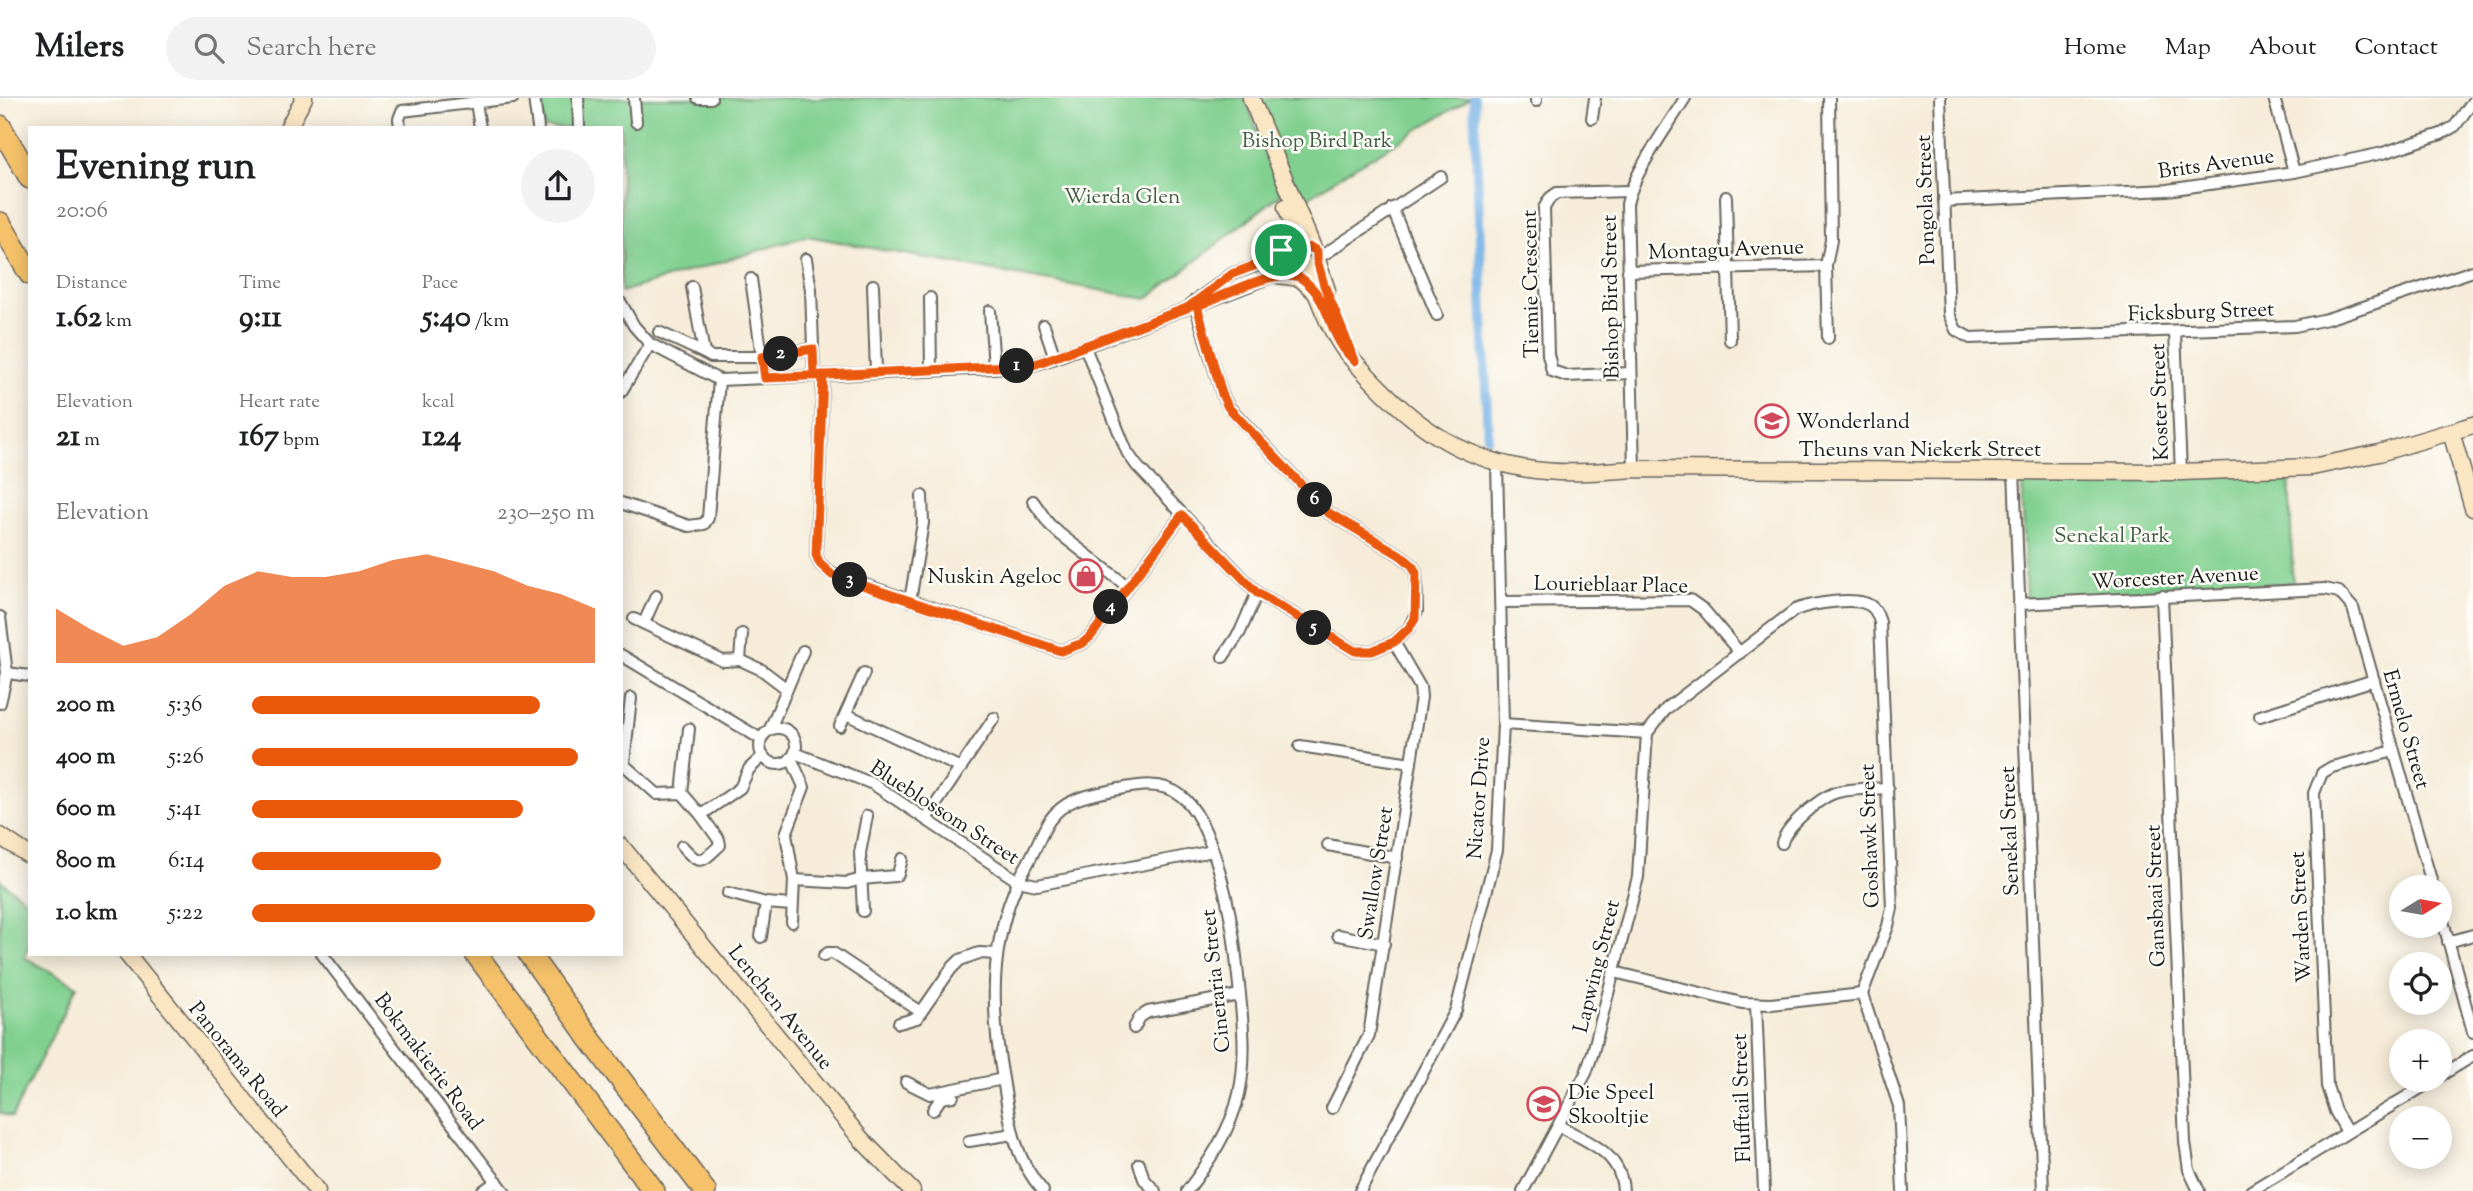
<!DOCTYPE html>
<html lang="en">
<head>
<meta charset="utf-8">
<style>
  :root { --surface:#fff; --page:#f2f2f2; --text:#202124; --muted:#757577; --line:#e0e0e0; --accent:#ea580c }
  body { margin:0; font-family:"Sorts Mill Goudy",serif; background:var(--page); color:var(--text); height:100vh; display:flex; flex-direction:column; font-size:26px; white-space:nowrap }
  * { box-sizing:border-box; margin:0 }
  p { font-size:23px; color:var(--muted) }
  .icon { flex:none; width:38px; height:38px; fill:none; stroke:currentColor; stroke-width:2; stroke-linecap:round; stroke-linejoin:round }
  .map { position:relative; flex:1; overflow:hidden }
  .side { position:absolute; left:28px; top:28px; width:595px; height:830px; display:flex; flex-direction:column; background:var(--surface); border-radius:0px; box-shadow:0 4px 18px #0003 }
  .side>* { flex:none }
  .needle { width:46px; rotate:79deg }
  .controls { position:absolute; left:2389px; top:777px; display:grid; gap:14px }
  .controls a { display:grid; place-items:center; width:63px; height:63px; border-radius:50%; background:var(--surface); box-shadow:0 4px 18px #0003; font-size:35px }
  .pin { position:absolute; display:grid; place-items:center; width:60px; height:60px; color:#fff; margin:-30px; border:4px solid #fff; border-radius:50%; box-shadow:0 2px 7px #0007 }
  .km { position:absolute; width:35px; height:35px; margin:-18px; border-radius:50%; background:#222; color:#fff; font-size:19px; line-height:35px; text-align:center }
  .round { display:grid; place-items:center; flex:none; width:74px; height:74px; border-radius:37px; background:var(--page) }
  .head { display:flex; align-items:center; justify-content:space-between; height:119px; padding:0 28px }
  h1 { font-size:38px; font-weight:700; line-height:52px }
  .figures { display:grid; grid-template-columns:repeat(3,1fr); gap:10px; height:119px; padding:7px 28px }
  .figures div { display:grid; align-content:center }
  .figures b { font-size:30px; font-weight:700 }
  .figures small { font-size:19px; font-weight:400 }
  .figures p { font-size:19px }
  .chart { height:196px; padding:14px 28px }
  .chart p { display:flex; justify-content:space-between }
  .chart svg { width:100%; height:126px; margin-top:7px; fill:var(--accent); opacity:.7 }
  ul { padding:0 28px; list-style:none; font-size:23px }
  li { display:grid; grid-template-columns:112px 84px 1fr; align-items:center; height:52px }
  li i { height:18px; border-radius:9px; background:var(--accent) }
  header { display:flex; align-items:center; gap:42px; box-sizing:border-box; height:98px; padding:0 35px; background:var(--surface); border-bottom:2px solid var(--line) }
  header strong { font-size:33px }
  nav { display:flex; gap:38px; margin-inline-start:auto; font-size:24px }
  .search { width:490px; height:63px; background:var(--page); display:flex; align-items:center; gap:18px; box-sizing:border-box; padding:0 24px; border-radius:38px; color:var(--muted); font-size:26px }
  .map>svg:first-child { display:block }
  .green { fill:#81d090; stroke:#4e7656; stroke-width:2 }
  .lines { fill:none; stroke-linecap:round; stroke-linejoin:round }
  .canal { stroke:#73b0e5; stroke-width:10 }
  .street-casing { stroke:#68655e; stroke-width:14 }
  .secondary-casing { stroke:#68655e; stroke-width:19 }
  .highway-casing { stroke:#68655e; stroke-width:24 }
  .street { stroke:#fff; stroke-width:10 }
  .secondary { stroke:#fbe6c4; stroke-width:16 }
  .highway { stroke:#f5c16b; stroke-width:21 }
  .route-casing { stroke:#fff; stroke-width:14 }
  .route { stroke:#ea580c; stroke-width:9 }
  .labels { text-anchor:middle; stroke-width:5; stroke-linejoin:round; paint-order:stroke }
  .park-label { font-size:21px; fill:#3f5b45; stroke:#fdfcf7 }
  .street-label { font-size:21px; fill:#1c1c1c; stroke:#fdfcf7 }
  .poi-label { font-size:21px; fill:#1c1c1c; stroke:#fdfcf7; text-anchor:start }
</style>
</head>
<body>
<header>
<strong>Milers</strong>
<div class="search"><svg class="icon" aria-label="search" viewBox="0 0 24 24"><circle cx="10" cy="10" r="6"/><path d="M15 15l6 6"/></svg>Search here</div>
<nav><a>Home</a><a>Map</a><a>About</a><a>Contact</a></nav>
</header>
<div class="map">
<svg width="2473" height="1093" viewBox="0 0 2473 1093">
  <rect width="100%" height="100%" fill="#fdfcf7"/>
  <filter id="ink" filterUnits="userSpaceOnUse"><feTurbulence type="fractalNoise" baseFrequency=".0143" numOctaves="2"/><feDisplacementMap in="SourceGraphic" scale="14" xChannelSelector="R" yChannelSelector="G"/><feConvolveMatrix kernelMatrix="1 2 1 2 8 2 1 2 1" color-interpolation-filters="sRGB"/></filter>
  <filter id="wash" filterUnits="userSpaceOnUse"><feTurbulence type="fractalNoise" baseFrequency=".00686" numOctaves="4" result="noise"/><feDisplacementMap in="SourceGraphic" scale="28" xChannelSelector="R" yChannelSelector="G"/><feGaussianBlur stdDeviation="1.57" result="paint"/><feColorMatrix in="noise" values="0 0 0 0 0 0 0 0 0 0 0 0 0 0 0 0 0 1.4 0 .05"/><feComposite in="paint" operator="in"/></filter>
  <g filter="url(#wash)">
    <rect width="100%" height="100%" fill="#f6ecd9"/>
    <g class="green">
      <polygon points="542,0 1245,0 1281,96 1147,201 807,138 621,194 621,30 544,30"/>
      <polygon points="1258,0 1471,0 1348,73 1299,106"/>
      <polygon points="2289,374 2293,485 2026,503 2022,380"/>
      <polygon points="0,782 30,806 30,846 24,859 77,888 12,1019 0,1015"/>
    </g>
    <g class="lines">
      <polyline class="canal" points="1474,0 1488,339"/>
    </g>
  </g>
  <g filter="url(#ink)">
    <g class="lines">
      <defs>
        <g id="street">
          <polyline points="534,0 538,30"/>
          <polyline points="578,0 579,30"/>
          <polyline points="634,0 636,24"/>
          <polyline points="698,0 711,0"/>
          <polyline points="1940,0 1949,216 1956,232 1970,240 2295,228 2327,221 2473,173"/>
          <polyline points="2274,0 2294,74"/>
          <polyline points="1536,3 1536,0"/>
          <polyline points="476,4 480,30"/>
          <polyline points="1592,20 1595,0"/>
          <polyline points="400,30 399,21 402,13 513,0"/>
          <polyline points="1630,93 1557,95 1550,100 1544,110 1548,256 1552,273 1567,278 1631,275"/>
          <polyline points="1726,99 1730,242"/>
          <polyline points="1944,103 2167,92 2294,74 2383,55 2441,36 2455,28 2473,3"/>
          <polyline points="1392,110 1437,217"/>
          <polyline points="806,161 811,192 814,278"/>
          <polyline points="1317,161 1441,79"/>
          <polyline points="1628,173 1826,168"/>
          <polyline points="751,181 765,280"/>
          <polyline points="873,187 876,274"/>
          <polyline points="692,189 704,255 711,259 762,259 812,251"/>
          <polyline points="930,200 931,272"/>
          <polyline points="621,205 634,228 650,246 719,282 994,270 1033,267 1055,260 1187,210 1197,208 1304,166"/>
          <polyline points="1191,206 1232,176 1301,153"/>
          <polyline points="990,213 994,270"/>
          <polyline points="1044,227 1055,260"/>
          <polyline points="659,234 704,255"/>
          <polyline points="2175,234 2181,374"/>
          <polyline points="1828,240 1826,168 1831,142 1829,0"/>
          <polyline points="1085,249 1127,354 1137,368 1257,495 1355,553 1372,553 1394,544 1409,530 1417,513 1416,475 1412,467 1400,457 1327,414 1228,308 1222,296 1194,203"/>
          <polyline points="823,277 816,457 820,466 832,476 1061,553 1083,545 1091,538 1182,417"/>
          <polyline points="621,294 650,246"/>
          <path d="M1634 371 1627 106C1634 73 1667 30 1685 0"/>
          <polyline points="2014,372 2043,1093"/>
          <polyline points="1033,403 1049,426 1060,436 1127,488"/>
          <polyline points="621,405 689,428 704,426 708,420 719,282"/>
          <polyline points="2162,498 2185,1044 2189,1072 2199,1093"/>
          <polyline points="910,503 923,425 922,398"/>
          <polyline points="1501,504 1690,502 1704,512 1740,555"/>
          <polyline points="2019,506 2325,491 2339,494 2353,510 2433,789"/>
          <polyline points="0,519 7,575 0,605"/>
          <polyline points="634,521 723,563 740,562 762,572 787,591"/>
          <polyline points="644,525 656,498"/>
          <polyline points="621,557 761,641"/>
          <polyline points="1223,559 1240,534 1257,495"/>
          <polyline points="740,562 742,536"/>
          <polyline points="7,575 30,578"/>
          <polyline points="846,616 961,670"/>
          <polyline points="2260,618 2374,582"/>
          <path d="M1503 626 1647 635 1666 611 1795 512C1810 506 1859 497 1872 509 1877 513 1878 519 1880 524L1892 810 1888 828 1862 896 1899 1008 1903 1093"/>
          <polyline points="840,628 864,575"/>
          <circle cx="778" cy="648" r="18"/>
          <polyline points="770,631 803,553"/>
          <polyline points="1300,648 1411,665"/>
          <polyline points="795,655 873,686 1018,783 1037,787 1213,753"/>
          <polyline points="791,660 804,689 786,736 794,782 792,824"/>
          <polyline points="621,664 657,696 682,695 701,717 740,690 749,671 763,658"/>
          <polyline points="624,665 631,600"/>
          <polyline points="682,695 689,631"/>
          <polyline points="926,721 994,620"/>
          <path d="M1782 745C1785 729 1821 698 1838 694 1853 690 1872 691 1888 690"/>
          <polyline points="1328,747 1397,760"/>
          <path d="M682 748C700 768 701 765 720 747L719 742 701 717"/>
          <polyline points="794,782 847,785 862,781 895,778 898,776 902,761"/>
          <polyline points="728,795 766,805 791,807"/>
          <polyline points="2440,812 2473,934"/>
          <polyline points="863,813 860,755 867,718"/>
          <polyline points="1338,837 1384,846"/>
          <polyline points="761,839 766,805"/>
          <polyline points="2448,844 2473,837"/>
          <polyline points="322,856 504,1093"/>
          <polyline points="824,858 828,855 833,855 921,914"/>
          <polyline points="1614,874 1742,905 1771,906 1862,896"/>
          <polyline points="1756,906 1764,1093"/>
          <polyline points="899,925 917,920 951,871 960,862 979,855 997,856"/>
          <polyline points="1134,930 1140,919 1148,914 1240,897"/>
          <polyline points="2440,978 2473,958"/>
          <polyline points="906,984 930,996 1003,981"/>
          <polyline points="1332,1010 1369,937 1421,599 1420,589 1394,544"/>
          <polyline points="933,1012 941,1000 953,998"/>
          <path d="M1559 1028C1588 1044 1621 1054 1623 1093"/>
          <polyline points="2347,1034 2335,1013 2327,988 2314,695 2322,675 2332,669 2394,653"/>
          <polyline points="969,1043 1013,1036"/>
          <polyline points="1139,1066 1144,1081 1155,1093"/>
          <polyline points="483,1093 497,1083"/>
          <path d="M1043 1093C1013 1059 1010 1023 1003 981 991 914 989 847 1018 784 1021 776 1027 768 1030 761 1037 748 1042 734 1049 723 1065 700 1089 697 1114 692 1136 688 1161 682 1180 697 1214 722 1232 819 1236 859 1240 903 1249 952 1239 996 1231 1032 1209 1064 1187 1093"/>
          <polyline points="1360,1093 1456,912 1497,752 1503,626 1497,365"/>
          <polyline points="1523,1093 1586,975 1593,954 1638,779 1647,635"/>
          <polyline points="2251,1093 2434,982"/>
        </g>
        <g id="secondary">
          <polyline points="1251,0 1313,150"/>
          <polyline points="288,30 304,0"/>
          <polyline points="1286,109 1302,152"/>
          <polyline points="1275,160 1295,137"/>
          <polyline points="1317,162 1327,192"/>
          <path d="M1306 167C1316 194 1326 225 1343 250 1350 260 1360 269 1368 278 1413 326 1456 358 1522 370 1558 377 1597 374 1634 371L2181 374 2312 369 2379 355 2473 327"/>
          <polyline points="1278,177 1300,180 1314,193"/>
          <polyline points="2451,334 2473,410"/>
          <polyline points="0,738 30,758"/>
          <polyline points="621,748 861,1041 912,1093"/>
          <polyline points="127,856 317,1093"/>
        </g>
        <g id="highway">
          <polyline points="0,28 30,80"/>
          <polyline points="0,125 30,176"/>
          <polyline points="476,856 654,1093"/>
          <polyline points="529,856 590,941 705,1093"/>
        </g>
      </defs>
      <use href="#street" class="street-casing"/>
      <use href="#secondary" class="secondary-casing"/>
      <use href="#highway" class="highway-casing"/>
      <use href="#street" class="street"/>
      <use href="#secondary" class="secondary"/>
      <use href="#highway" class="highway"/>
    </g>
  </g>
  <g class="lines" filter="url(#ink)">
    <defs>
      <path id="route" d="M1281 152 1275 160 1232 176 1187 210 1033 267 765 280 762 259 813 251 814 278 823 277 816 457 820 466 832 477 1061 553 1083 545 1091 538 1182 417 1257 495 1355 553H1372L1394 544 1409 530 1415 521 1416 475 1412 467 1400 457 1327 414 1228 309 1222 296 1197 208C1221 199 1274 170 1299 179 1305 182 1315 192 1318 198 1333 220 1332 243 1355 263L1324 187 1317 162V153L1310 149 1301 152 1295 137 1281 152"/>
    </defs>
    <use href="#route" class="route-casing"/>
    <use href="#route" class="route"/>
  </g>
  <defs>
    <symbol id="school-ring" viewBox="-11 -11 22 22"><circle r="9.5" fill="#fdfcf7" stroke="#d1495b" stroke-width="1.5"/><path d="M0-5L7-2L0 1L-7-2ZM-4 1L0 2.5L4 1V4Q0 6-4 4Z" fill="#d1495b"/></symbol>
    <symbol id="shop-ring" viewBox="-11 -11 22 22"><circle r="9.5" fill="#fdfcf7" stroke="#d1495b" stroke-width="1.5"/><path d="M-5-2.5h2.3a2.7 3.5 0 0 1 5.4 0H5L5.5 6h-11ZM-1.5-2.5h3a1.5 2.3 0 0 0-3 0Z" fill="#d1495b"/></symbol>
  </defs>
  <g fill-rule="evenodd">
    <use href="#school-ring" x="1753" y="304" width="38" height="38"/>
    <use href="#shop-ring" x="1067" y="459" width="38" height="38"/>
    <use href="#school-ring" x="1525" y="987" width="38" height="38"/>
  </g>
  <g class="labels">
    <g class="park-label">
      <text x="1317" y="49">Bishop Bird Park</text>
      <text x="1122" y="105">Wierda Glen</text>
      <text x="2112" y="444">Senekal Park</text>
    </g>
    <g class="street-label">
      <text transform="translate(2216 65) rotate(-8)" y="7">Brits Avenue</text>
      <text transform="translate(1925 102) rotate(-92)" y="7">Pongola Street</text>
      <text transform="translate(1726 151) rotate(-2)" y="7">Montagu Avenue</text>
      <text transform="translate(1530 186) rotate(-91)" y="7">Tiemie Crescent</text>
      <text transform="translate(1610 199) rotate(-91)" y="7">Bishop Bird Street</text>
      <text transform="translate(2201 213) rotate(-2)" y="7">Ficksburg Street</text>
      <text transform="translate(2159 304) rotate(-92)" y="7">Koster Street</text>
      <text x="1920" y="358">Theuns van Niekerk Street</text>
      <text transform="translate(2175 479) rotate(-3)" y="7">Worcester Avenue</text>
      <text transform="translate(1611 486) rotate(1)" y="7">Lourieblaar Place</text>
      <text transform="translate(2407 631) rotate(74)" y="7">Ermelo Street</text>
      <text transform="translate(1478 700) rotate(-86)" y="7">Nicator Drive</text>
      <text transform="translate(945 714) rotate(33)" y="7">Blueblossom Street</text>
      <text transform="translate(2009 733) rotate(-92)" y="7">Senekal Street</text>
      <text transform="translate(1869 738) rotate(-92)" y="7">Goshawk Street</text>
      <text transform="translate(1375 775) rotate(-81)" y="7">Swallow Street</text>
      <text transform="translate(2155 798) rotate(-92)" y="7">Gansbaai Street</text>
      <text transform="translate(2300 819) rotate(-93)" y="7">Warden Street</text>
      <text transform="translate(1596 868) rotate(-76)" y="7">Lapwing Street</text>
      <text transform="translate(1215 883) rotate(-96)" y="7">Cineraria Street</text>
      <text transform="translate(781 909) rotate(51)" y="7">Lenchen Avenue</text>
      <text transform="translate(238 961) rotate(51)" y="7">Panorama Road</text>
      <text transform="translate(429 963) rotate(53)" y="7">Bokmakierie Road</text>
      <text transform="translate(1741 1000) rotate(-92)" y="7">Flufftail Street</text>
    </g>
    <g class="poi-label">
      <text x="1796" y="330">Wonderland</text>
      <text x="1062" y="485" text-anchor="end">Nuskin Ageloc</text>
      <text x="1568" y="1001">Die Speel<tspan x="1568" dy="24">Skooltjie</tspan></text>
    </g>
  </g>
</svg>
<div class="controls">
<a><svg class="needle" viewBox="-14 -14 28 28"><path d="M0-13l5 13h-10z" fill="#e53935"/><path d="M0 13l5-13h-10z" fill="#757577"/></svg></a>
<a><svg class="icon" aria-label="locate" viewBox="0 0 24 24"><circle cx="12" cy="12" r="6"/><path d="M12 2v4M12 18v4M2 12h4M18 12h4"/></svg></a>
<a>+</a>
<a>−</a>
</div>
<div class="pin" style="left:1281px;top:152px;background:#1e9e55"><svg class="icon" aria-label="arrive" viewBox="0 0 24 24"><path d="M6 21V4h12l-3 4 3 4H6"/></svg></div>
<b class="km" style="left:1017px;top:268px">1</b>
<b class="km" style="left:781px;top:256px">2</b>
<b class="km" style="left:850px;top:482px">3</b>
<b class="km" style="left:1111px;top:509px">4</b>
<b class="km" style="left:1314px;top:530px">5</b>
<b class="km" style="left:1315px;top:402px">6</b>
<section class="side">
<div class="head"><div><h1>Evening run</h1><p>20:06</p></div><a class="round"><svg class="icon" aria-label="share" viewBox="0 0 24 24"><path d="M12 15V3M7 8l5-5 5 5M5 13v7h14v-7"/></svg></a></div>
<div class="figures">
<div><p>Distance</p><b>1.62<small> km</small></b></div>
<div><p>Time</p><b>9:11</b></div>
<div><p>Pace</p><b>5:40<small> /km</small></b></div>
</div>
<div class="figures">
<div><p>Elevation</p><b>21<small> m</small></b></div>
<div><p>Heart rate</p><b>167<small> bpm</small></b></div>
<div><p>kcal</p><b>124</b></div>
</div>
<div class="chart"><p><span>Elevation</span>230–250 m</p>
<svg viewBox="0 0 160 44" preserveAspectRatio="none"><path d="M0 44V25L10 32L20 38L30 35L40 27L50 17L60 12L70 14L80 14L90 12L100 8L110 6L120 9L130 12L140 17L150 20L160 25V44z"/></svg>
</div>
<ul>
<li><b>200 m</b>5:36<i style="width:84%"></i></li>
<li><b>400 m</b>5:26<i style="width:95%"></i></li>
<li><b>600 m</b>5:41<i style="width:79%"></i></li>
<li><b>800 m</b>6:14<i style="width:55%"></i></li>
<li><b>1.0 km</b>5:22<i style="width:100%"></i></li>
</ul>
</section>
</div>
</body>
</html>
